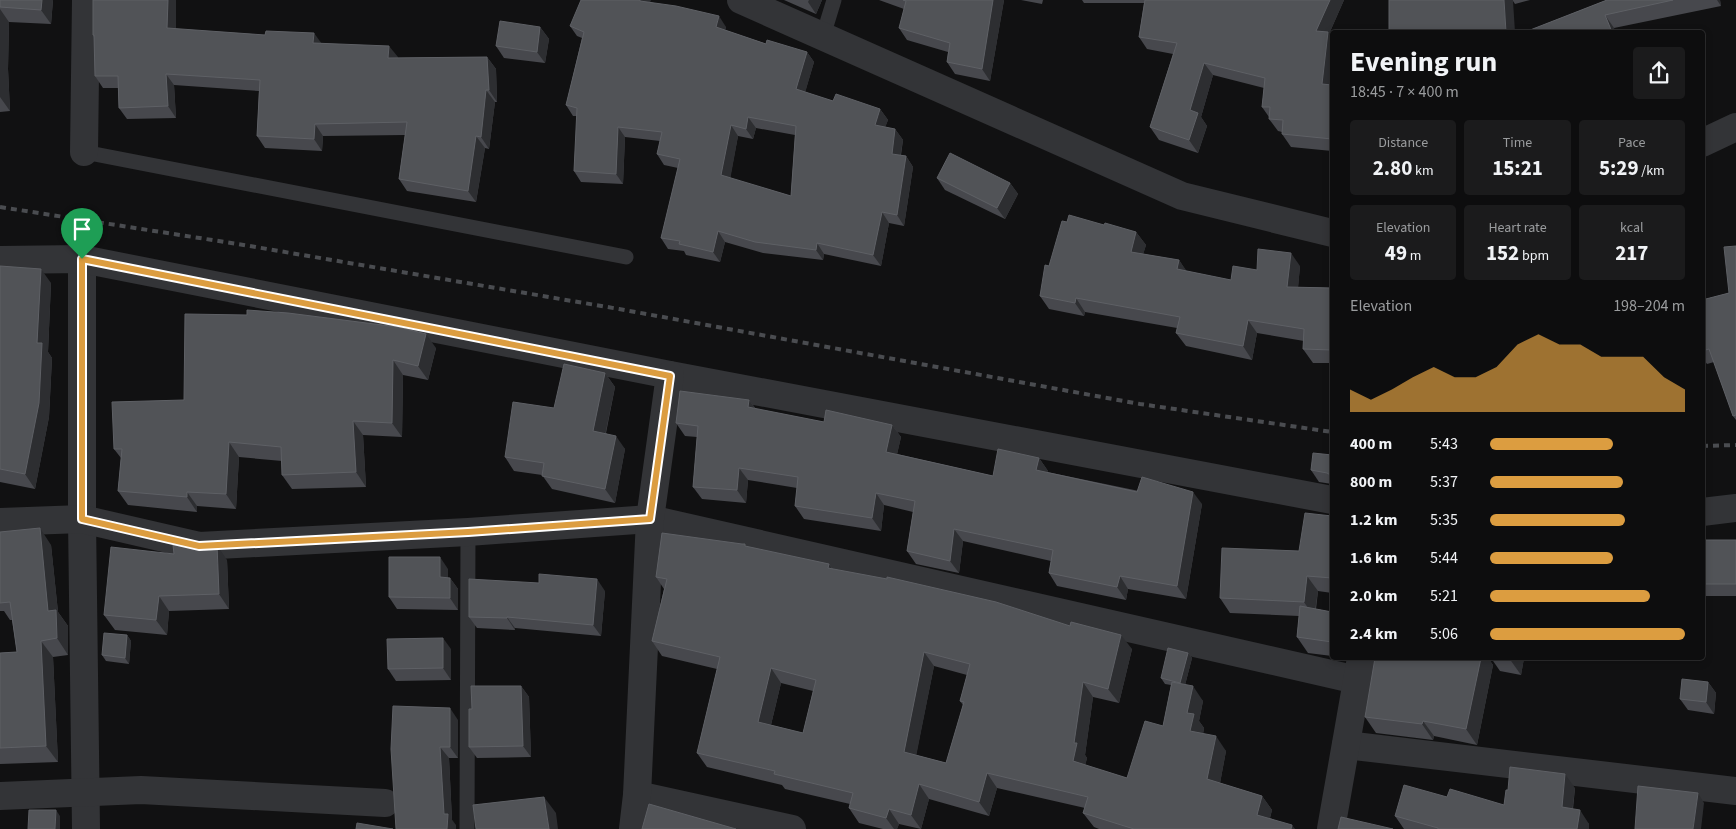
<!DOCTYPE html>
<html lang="en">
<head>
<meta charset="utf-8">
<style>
  :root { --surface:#0d0d0e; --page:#1b1b1c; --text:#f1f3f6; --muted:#9a9c9e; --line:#2d2d2e; --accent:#dc9d40 }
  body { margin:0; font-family:"Source Sans 3",sans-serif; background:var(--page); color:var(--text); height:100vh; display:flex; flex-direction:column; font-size:19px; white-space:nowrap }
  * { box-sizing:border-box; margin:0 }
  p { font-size:16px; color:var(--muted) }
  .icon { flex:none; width:28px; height:28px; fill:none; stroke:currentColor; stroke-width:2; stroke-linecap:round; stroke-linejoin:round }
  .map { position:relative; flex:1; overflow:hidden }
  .sheet { position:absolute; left:1330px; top:30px; width:375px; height:630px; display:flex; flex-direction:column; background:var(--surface); border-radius:5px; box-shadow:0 2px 8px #0003,0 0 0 1px var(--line) }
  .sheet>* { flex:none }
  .pin { position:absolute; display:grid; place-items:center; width:42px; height:42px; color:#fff; margin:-51px -21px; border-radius:50% 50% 50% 0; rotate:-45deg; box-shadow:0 0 5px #0007 }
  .pin .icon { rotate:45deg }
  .round { display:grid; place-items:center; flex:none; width:52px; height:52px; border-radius:5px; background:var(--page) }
  .head { display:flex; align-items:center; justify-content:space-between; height:85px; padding:0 20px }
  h1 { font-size:28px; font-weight:700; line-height:38px }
  .metrics { display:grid; grid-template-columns:repeat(3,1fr); gap:8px; height:85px; padding:5px 20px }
  .metrics div { display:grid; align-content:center; border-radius:5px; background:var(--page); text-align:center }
  .metrics b { font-size:21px; font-weight:700 }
  .metrics small { font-size:14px; font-weight:400 }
  .metrics p { font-size:14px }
  .chart { height:140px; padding:10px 20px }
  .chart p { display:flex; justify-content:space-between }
  .chart svg { width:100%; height:90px; margin-top:5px; fill:var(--accent); opacity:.7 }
  ul { padding:0 20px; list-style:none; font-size:16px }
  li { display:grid; grid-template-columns:80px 60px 1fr; align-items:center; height:38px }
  li i { height:12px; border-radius:6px; background:var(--accent) }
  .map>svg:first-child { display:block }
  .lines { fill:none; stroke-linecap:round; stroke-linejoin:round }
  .lane { stroke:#333437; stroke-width:15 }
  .street { stroke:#333437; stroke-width:28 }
  .rail { stroke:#4a4c50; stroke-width:4; stroke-dasharray:6 5; stroke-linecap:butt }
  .wall { fill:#47484d; fill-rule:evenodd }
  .shaded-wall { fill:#2d2e31 }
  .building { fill:#515357; stroke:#5e6065; fill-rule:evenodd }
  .route-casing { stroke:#fff; stroke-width:10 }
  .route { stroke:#dc9d40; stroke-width:6 }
</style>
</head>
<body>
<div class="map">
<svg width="1736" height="829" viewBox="0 0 1736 829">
  <rect width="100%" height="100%" fill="#111112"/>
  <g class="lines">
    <g class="lane">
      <polyline points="823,36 834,0"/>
      <polyline points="84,152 626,257"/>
      <polyline points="467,829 468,532"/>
    </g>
    <g class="street">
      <polyline points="741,0 1182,196 1332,233"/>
      <polyline points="1702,143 1736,127"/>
      <polyline points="84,152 86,0"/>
      <polyline points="82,259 82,519 86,829"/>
      <polyline points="0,260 82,259 670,375 1332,500"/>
      <polyline points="1702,512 1736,508"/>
      <polyline points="0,522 82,519 199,546 468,532 650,519 1357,680"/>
      <polyline points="1346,745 1736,791"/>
      <polyline points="637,795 792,829"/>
      <polyline points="0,796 141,790 385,803"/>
      <polyline points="633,829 637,795 650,519 670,375"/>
      <polyline points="1331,829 1361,658"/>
    </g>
    <g class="rail">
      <polyline points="0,207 238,244 619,309 1140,404 1332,432"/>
      <polyline points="1702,446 1736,445"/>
    </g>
  </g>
  <g class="wall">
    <polygon points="0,0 53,0 51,24 9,22 8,69 10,111 0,112"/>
    <polygon points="93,0 176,0 176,29 321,43 398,58 487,57 496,69 497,102 495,102 489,149 485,148 476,202 407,191 399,179 405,135 323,136 322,151 265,148 257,136 259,91 174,85 176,118 127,119 119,108 118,88 103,88 95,76 94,38 93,35"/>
    <polygon points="784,0 822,0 816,14"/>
    <polygon points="879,0 1004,0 990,81 955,74 947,62 948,52 907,40 899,28 904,9"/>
    <polygon points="1021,0 1043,0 1042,4"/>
    <polygon points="1082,0 1344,0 1329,34 1332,39 1332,151 1291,147 1282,134 1282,132 1278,131 1269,119 1269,117 1262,107 1264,88 1213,75 1201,117 1207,126 1198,153 1159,140 1150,127 1173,54 1147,49 1139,37 1144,3 1084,3"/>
    <polygon points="1389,0 1530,0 1515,4 1513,1"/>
    <polygon points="1607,0 1720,0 1721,6 1614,28 1525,32"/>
    <path d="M650 2 726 27 725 30 766 44 807 52 814 62 805 92 833 101 880 109 888 120 885 127 895 129 903 140 901 155 906 156 913 167 904 226 889 223 881 266 824 254 823 260 763 253 725 242 720 262 686 255 684 251 668 249 661 238 678 168 664 165 657 154 660 141 625 137 623 184 581 182 574 171 577 116H573L566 105 582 38 577 36 570 26ZM756 128 795 135 791 196 730 178 738 136 753 139Z"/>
    <polygon points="540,27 549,39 545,63 504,58 496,46"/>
    <polygon points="937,178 1010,183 1018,194 1005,219 945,190"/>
    <polygon points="1067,222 1104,225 1136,232 1146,245 1143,254 1179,260 1186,271 1231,280 1257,270 1300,266 1298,287 1332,288 1332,363 1313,363 1303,349 1304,341 1257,333 1252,360 1186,346 1176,333 1177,328 1085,312 1084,316 1049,309 1040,296 1049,266"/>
    <polygon points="1736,246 1736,420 1733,416 1714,362 1707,364 1702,357 1702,300 1729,293"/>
    <polygon points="0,266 51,283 48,352 52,358 49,417 35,489 0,482"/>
    <polygon points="436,348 428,380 403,375 402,437 363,435 366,487 292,489 282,475 282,461 239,457 236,509 197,506 197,512 128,505 118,491 121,458 114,449 184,400"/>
    <polygon points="605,373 615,387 606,433 625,449 615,503 552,489 542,475 514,471 505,457 554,408"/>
    <polygon points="749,400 756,409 824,422 892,425 901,437 897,454 993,476 1039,458 1048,471 1047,472 1202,504 1186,599 1128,589 1126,600 1057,586 1049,573 1051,561 963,541 959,573 916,564 907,551 913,512 884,505 881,531 804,519 795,506 797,488 748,480 746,503 702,499 693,487 697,437 685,436 676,423"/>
    <polygon points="1332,455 1332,484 1319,482 1311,470"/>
    <polygon points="1332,516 1332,593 1318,591 1316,609 1332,612 1332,656 1308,653 1297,637 1299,616 1230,613 1220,598 1299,551"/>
    <polygon points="0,532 51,545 58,612 68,626 68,655 53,657 58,762 0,764 0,653 17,652 12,620 10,620 4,611 0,611"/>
    <rect x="1702" y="540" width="34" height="56"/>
    <path d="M747 547 829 564 833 569 1132 649 1119 703 1093 697 1085 755 1087 758 1085 765 1127 778 1163 726 1171 685 1165 684 1161 678 1188 653 1192 658 1185 685 1203 701 1199 721 1204 728 1203 734 1226 751 1220 783 1262 796 1272 810 1270 818 1295 829H1099L1094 827 1083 813 1085 808 997 788 989 816 929 799 921 829 899 824 897 829H883L859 823 849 808 850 804 785 789 782 785 707 767 697 753 717 669 662 656 652 641 664 589 656 577ZM934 666 967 675 960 701 963 705 946 763 916 755ZM781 683 813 691 803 733 771 725Z"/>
    <polygon points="227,560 229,609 169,611 167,635 115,630 104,615"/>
    <polygon points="448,569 448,578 450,578 458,589 458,610 397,609 389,597"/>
    <polygon points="605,591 601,636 515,628 515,630 477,628 469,617"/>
    <polygon points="127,635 131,641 129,664 106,661 102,655"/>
    <polygon points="451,649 451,680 396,681 388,669"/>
    <polygon points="1374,658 1488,658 1493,665 1477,745 1434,736 1433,740 1376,733 1365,717 1375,659"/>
    <polygon points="1491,658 1524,658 1521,675 1500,671"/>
    <polygon points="1708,682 1716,693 1714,714 1688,710 1680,699"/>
    <polygon points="521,686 529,697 531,757 477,758 469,747 472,709"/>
    <polygon points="458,720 458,758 449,758 452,820 456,825 391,749"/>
    <polygon points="1575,788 1573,809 1589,824 1589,829 1404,829 1395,816 1447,797 1504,805 1508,790"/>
  </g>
  <g class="shaded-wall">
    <polygon points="42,0 53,0 51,24 41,10"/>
    <polygon points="168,0 176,0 176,40 167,28"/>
    <polygon points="640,0 651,0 647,11"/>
    <polygon points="809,0 822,0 816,14 808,2"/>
    <polygon points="993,0 1004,0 990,81 982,69"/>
    <polygon points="1330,0 1344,0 1329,34 1332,39 1332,84 1331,97 1322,84 1316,31"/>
    <polygon points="1504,0 1513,0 1513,1 1515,32 1506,32"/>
    <polygon points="1717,0 1720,0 1721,6"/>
    <polygon points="0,9 9,22 8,69 10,111 0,97"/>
    <polygon points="1605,15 1614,28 1616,32 1612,32"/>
    <polygon points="719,16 726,27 723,38 716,27"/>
    <polygon points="540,27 549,39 545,63 537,52"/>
    <polygon points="314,33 322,44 313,43"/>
    <polygon points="389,46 398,57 397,70 388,58"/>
    <polygon points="807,52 814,62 803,100 796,89"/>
    <polygon points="487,57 496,69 497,102 489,90"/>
    <polygon points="1204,63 1213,75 1201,117 1207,126 1198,153 1189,140 1190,110"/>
    <polygon points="166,74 174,85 176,118 168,106"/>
    <polygon points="486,90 495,102 489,149 481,137"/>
    <polygon points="880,109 888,120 882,136 875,125"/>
    <polygon points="748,117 756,128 753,139 746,129"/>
    <polygon points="315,124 323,136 322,151 314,139"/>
    <polygon points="731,125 738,136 729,186 721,175"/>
    <polygon points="618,127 625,137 623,184 616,174"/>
    <polygon points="895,129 903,140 899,164 892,154"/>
    <polygon points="476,136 485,148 476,202 468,191"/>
    <polygon points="906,156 913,167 904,226 897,215"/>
    <polygon points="1010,183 1018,194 1005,219 997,208"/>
    <polygon points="882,212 889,223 881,266 873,255"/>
    <polygon points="718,231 725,242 720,262 713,252"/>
    <polygon points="1136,232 1146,245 1140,265 1131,252"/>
    <polygon points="817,243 824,254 823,260 816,250"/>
    <polygon points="1291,253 1300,266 1297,300 1287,287"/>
    <polygon points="1179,260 1188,273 1177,269"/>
    <polygon points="41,269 51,283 48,352 52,358 49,417 35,489 25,474 37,343"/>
    <polygon points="1076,298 1085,312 1084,316 1075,303"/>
    <polygon points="1248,320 1257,333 1252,360 1243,346"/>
    <polygon points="426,334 436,348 428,380 418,366"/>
    <polygon points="393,360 403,375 402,437 392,423"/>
    <polygon points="605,373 615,387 603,445 593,431"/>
    <polygon points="749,400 758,412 748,407"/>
    <polygon points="353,421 363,435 366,487 356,472"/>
    <polygon points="892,425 901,437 895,464 886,452"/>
    <polygon points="616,436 625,449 615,503 605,489"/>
    <polygon points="229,442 239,457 236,509 226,494"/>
    <polygon points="1039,458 1048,471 1045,482 1036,470"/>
    <polygon points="739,468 748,480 746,503 737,490"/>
    <polygon points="187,492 197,506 197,512 187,497"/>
    <polygon points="1193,492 1202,504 1186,599 1177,586"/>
    <polygon points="876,493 884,505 881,531 872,518"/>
    <polygon points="40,528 51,545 58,612 68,626 68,655 57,638 48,611"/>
    <polygon points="954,529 963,541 959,573 950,561"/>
    <polygon points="217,545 227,560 229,609 219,594"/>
    <polygon points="440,557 448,569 448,589 440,577"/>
    <polygon points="829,564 839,578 828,568"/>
    <polygon points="1120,576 1128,589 1126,600 1117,587"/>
    <polygon points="1307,576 1318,591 1314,617 1304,602"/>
    <polygon points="450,578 458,589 458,610 450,598"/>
    <polygon points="597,579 605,591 601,636 593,625"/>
    <polygon points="159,596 169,611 167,635 156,620"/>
    <polygon points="507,617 515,628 515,630 507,618"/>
    <polygon points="127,635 131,641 129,664 125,658"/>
    <polygon points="1121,635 1132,649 1119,703 1108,689"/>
    <polygon points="443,638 451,649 451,680 443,668"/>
    <polygon points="41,641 53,657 58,762 46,746"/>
    <polygon points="924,652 934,666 914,767 904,752"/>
    <polygon points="1188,653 1192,658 1184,689 1180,683"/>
    <polygon points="1481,658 1488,658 1493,665 1477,745 1466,729"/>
    <polygon points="1509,658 1524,658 1521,675"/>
    <polygon points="771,668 781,683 768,737 758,722"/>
    <polygon points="1083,682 1093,697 1085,755 1087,758 1083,776 1073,761 1074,743"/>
    <polygon points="1708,682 1716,693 1714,714 1706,702"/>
    <polygon points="521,686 529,697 531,757 523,746"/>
    <polygon points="1193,686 1203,701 1199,721 1204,728 1201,746 1190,731 1187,713"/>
    <polygon points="450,708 458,720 458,758 450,747"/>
    <polygon points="1423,721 1434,736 1433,740 1422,724"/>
    <polygon points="1216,736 1226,751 1218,794 1207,779"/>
    <polygon points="440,747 449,758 452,820 456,825 456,829 447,829 444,814"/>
    <polygon points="987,773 997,788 989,816 979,802"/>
    <polygon points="1565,774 1575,788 1571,821 1562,807"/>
    <polygon points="919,784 929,799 921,829 911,815"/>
    <polygon points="1698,793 1704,803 1701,829 1693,829"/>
    <polygon points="1262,796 1272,810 1267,829 1257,815"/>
    <polygon points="544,797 556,813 558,829 549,829"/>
    <polygon points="889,809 899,824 897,829 894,829 886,818"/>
    <polygon points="56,810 60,816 60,829 55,829"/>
    <polygon points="1580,810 1589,824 1589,829 1577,829"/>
    <polygon points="1292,825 1295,829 1291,829"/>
  </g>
  <g class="building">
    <polygon points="0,0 42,0 41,10 0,7"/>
    <polygon points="93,0 168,0 167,28 265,35 266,31 314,33 313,43 389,46 388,58 487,57 489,90 486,90 481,137 476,136 468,191 399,179 407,122 315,124 314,139 257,136 260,80 166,74 168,106 119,108 118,76 95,76 94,35 93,35"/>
    <path d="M581 0H640V1L676 6 719 16 716 27 766 44 767 40 807 52 796 89 833 101 836 94 880 109 875 125 895 129 892 154 906 156 897 215 882 212 873 255 817 243 816 250 755 242 718 231 713 252 679 244 680 241 661 238 680 159 657 154 662 132 618 127 616 174 574 171 577 108 566 105 584 32 570 26ZM748 117 796 126 791 196 721 175 731 125 746 129Z"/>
    <polygon points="903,0 993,0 982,69 947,62 950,43 899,28 906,1"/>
    <polygon points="1145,0 1330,0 1316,31 1328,32 1322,84 1332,85 1332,139 1282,134 1283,120 1269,119 1270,107 1262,107 1265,78 1204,63 1190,110 1198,113 1189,140 1150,127 1177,43 1139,37"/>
    <polygon points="1389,0 1504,0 1506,32 1389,32"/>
    <polygon points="1607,0 1673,0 1605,15 1612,32 1525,32"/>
    <polygon points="500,21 540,27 537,52 496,46"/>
    <polygon points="950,153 1010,183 997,208 937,178"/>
    <polygon points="1069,215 1104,225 1105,223 1136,232 1131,252 1179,260 1177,269 1231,280 1233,266 1257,270 1258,249 1291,253 1287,287 1332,288 1332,350 1303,349 1304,329 1248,320 1243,346 1176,333 1180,317 1076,298 1075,303 1040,296 1045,265 1049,266 1062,221 1067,222"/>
    <polygon points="1736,246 1736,415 1733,416 1709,349 1702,351 1702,300 1729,293 1724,247"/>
    <polygon points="0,266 41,269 37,343 42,343 39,403 25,474 0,469"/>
    <polygon points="247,310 288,313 398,327 426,334 418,366 393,360 392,423 353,421 356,472 282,475 281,447 229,442 226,494 187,492 187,497 118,491 122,449 114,449 112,402 184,400 185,314 247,315"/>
    <polygon points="564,364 605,373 593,431 616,436 605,489 542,476 544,463 505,457 513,402 554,408"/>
    <polygon points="680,391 749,400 748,407 824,422 826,410 892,425 886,452 993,476 998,449 1039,458 1036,470 1137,492 1142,477 1193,492 1177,586 1120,576 1117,587 1049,573 1053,550 954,529 950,561 907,551 915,501 876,493 872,518 795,506 798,477 739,468 737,490 693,487 698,426 676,423"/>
    <polygon points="1313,453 1332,455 1332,476 1327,473 1311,470"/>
    <polygon points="1305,513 1332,516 1332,578 1307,576 1304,602 1220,598 1222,548 1299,551"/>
    <polygon points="40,528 48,611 56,610 57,638 41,641 46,746 0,748 0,653 17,652 10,602 0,603 0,532"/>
    <path d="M662 533 742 544H745V546L829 564 828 568 887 579V577L996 602 1070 626 1071 622 1121 635 1108 689 1083 682 1074 743H1077L1073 761 1127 778 1145 721 1163 726 1172 682 1193 686 1187 713 1194 714 1190 731 1216 736 1207 779 1262 796 1257 815 1292 825 1291 829H1134L1083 813 1088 797 987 773 979 802 919 784 911 815 889 809 886 818 849 808 853 793 774 774 775 771 697 753 720 657 652 641 667 579 656 577ZM924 652 970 664 960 701 964 702 946 763 904 752ZM771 668 816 680 803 733 758 722Z"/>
    <rect x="1702" y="540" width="34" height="44"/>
    <polygon points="173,545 189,547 217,545 219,594 159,596 156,620 104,615 111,547 174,554"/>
    <polygon points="389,557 440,557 440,577 450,578 450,598 389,597"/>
    <polygon points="539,574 597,579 593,625 507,617 507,618 469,617 469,579 539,583"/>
    <polygon points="1300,606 1332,612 1332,642 1297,637"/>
    <polygon points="104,633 127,635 125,658 102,655"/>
    <polygon points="443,638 443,668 388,669 387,639"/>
    <polygon points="1168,648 1188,653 1180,683 1161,678"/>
    <polygon points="1375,658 1481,658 1466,729 1423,721 1422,724 1365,717"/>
    <polygon points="1682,679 1708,682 1706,702 1680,699"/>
    <polygon points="471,686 521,686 523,746 469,747 469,709 472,709"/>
    <polygon points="393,706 450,708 450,747 440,747 444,814 448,814 447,829 396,829 391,749"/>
    <polygon points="1510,767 1565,774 1562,807 1580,810 1577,829 1438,829 1438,828 1395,816 1404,785 1447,797 1450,789 1504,805 1506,790 1508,790"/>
    <polygon points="1638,786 1698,793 1693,829 1635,829"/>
    <polygon points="544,797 549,829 476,829 473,805"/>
    <polygon points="649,804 736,829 642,829"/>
    <polygon points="29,810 56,810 55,829 28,829"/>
    <polygon points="1341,817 1393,829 1338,829"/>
    <polygon points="357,823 393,829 356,829"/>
  </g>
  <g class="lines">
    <defs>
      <polygon id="route" points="82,259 670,376 650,519 468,532 199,546 82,519"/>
    </defs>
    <use href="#route" class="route-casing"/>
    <use href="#route" class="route"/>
  </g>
</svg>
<div class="pin" style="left:82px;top:259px;background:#1e9e55"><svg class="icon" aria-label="arrive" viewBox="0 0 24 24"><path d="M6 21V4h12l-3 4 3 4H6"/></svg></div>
<section class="sheet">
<div class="head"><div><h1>Evening run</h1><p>18:45 · 7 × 400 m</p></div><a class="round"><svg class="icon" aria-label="share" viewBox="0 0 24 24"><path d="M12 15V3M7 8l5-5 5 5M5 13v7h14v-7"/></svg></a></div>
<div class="metrics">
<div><p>Distance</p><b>2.80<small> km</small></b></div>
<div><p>Time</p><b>15:21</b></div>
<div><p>Pace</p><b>5:29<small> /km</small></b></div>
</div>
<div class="metrics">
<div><p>Elevation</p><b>49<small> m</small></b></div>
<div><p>Heart rate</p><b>152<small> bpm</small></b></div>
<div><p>kcal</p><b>217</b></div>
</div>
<div class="chart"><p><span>Elevation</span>198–204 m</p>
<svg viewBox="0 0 160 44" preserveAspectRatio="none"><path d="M0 44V33L10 38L20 33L30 27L40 22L50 27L60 27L70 22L80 11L90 6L100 11L110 11L120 17L130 17L140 17L150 27L160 33V44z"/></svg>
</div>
<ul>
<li><b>400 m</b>5:43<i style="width:63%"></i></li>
<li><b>800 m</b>5:37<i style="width:68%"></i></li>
<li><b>1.2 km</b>5:35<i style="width:69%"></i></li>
<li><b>1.6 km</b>5:44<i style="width:63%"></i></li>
<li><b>2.0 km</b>5:21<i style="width:82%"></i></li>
<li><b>2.4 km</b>5:06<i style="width:100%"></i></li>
</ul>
</section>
</div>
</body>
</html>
